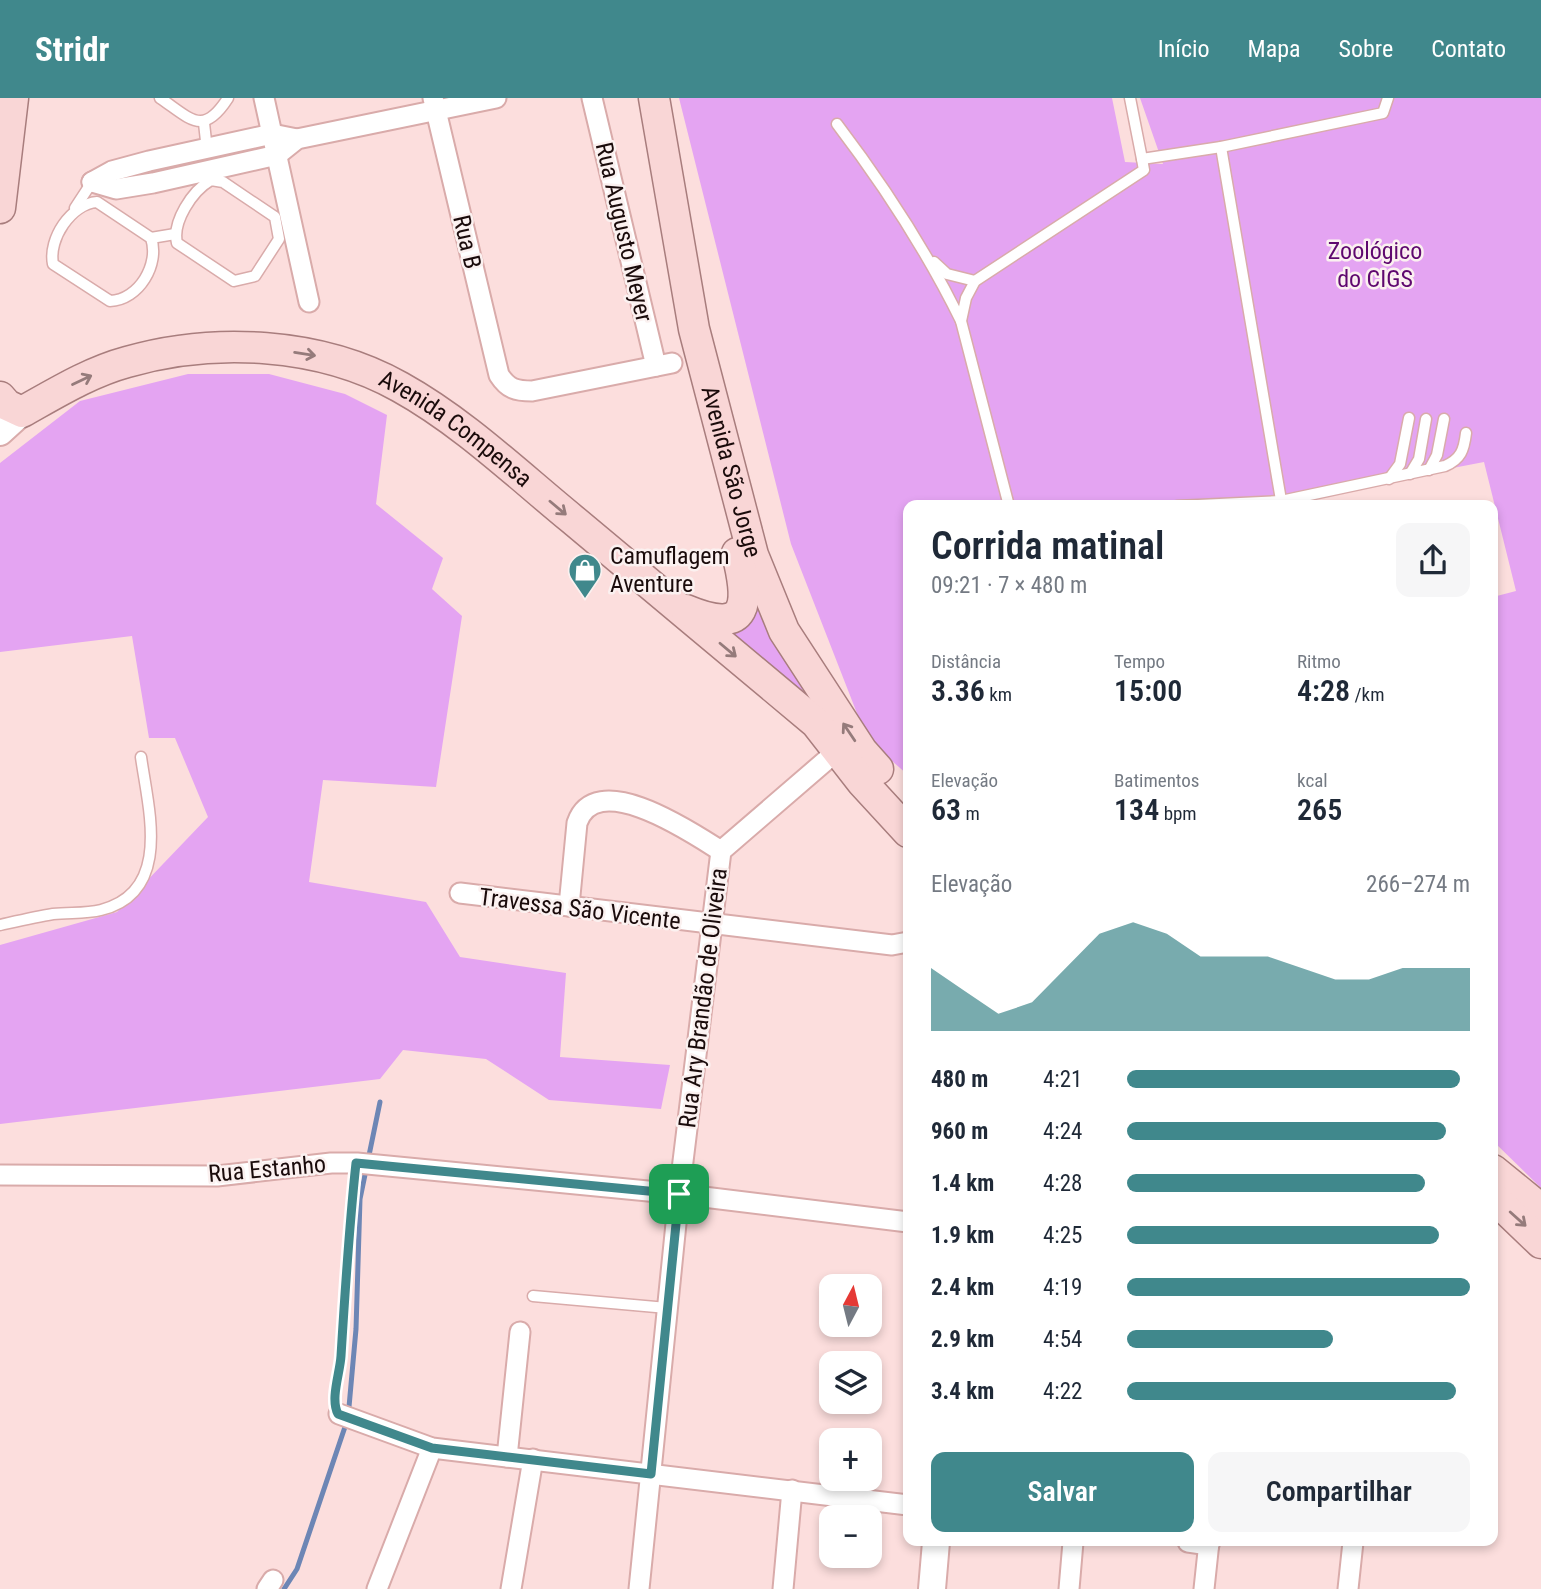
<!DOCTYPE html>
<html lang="pt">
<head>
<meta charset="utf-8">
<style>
  :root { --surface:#fff; --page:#f6f6f7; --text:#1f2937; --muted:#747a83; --accent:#40888c }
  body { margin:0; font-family:"Roboto Condensed",sans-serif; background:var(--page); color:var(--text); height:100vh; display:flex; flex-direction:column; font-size:26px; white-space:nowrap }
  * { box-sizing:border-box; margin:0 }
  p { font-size:23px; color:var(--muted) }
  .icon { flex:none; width:38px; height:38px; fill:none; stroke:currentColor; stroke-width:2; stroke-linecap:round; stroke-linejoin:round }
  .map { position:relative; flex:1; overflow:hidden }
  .details { position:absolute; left:903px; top:402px; width:595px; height:1046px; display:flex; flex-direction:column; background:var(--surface); border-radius:14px; box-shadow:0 4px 10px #0003 }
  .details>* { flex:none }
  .needle { width:46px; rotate:7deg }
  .buttons { position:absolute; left:819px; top:1176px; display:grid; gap:14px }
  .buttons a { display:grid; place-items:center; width:63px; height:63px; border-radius:14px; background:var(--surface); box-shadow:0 4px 10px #0003; font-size:35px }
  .pin { position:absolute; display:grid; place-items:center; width:60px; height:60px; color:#fff; margin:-30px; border-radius:14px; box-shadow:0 4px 10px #0006 }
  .round { display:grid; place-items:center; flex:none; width:74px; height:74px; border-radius:14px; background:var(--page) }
  .overview { display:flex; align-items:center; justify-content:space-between; height:119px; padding:0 28px }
  h1 { font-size:38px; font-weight:600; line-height:52px }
  .stats { display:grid; grid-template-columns:repeat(3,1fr); gap:10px; height:119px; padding:7px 28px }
  .stats div { display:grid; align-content:center }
  .stats b { font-size:30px; font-weight:600 }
  .stats small { font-size:19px; font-weight:400 }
  .stats p { font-size:19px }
  .chart { height:196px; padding:14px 28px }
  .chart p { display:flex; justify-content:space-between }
  .chart svg { width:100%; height:126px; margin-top:7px; fill:var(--accent); opacity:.7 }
  .cta { display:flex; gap:14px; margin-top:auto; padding:14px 28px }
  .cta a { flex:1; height:80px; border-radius:14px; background:var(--accent); color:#fff; font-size:28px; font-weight:600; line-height:80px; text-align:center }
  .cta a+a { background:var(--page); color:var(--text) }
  ul { padding:0 28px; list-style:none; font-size:23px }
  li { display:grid; grid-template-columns:112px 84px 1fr; align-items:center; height:52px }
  li i { height:18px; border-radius:9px; background:var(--accent) }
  header { display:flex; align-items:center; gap:42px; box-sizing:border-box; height:98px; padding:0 35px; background:var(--accent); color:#fff }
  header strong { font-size:33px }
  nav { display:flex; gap:38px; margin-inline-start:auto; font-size:24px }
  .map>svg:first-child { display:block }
  .green { fill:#e4a4f2 }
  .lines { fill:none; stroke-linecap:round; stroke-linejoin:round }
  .stream { stroke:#6d86b5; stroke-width:5 }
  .lane-casing { stroke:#d9abaa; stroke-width:13 }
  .street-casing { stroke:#d9abaa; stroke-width:23 }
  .secondary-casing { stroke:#d9abaa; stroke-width:30 }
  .primary-casing { stroke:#a87d7d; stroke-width:33 }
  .path { stroke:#988180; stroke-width:2.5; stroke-dasharray:7 3.5; stroke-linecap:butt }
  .lane { stroke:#fff; stroke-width:10 }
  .street { stroke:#fff; stroke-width:19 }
  .secondary { stroke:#fff; stroke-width:26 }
  .primary { stroke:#f9d6d6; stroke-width:30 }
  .oneway { stroke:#957b7b }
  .route-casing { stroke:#fff; stroke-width:14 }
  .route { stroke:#40888c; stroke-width:9 }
  .labels { text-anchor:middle; stroke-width:5; stroke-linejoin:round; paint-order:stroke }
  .street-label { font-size:24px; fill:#1a0b0b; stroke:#fbf1f0 }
  .park-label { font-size:24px; fill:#5f086f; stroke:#fbf1f0 }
  .poi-label { font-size:24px; fill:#1a0b0b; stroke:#fbf1f0; text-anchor:start }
</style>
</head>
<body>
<header>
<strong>Stridr</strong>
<nav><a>Início</a><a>Mapa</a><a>Sobre</a><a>Contato</a></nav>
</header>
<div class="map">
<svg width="1541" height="1491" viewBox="0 0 1541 1491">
  <rect width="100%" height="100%" fill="#fcdedd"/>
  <g class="green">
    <polygon points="679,0 1112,0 1125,64 1163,66 1140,0 1541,0 1541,1090 1493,1043 1493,499 1516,493 1484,364 1307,398 1308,408 908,408 908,677 867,641 791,446"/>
    <polygon points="188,276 269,276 345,296 387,317 376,406 443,460 432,491 462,518 436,689 323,682 309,784 426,804 460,859 566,875 560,959 670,967 661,1011 549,1002 486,961 403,952 380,981 0,1026 0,847 117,814 208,719 175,640 149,640 132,538 0,554 0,365 80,303"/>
    <polygon points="742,447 811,611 711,526 724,527"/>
  </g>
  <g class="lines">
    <polyline class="stream" points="284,1491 297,1471 348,1320 356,1231 360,1101 380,1004"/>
    <defs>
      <g id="lane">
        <path d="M160 0C191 21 203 39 228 0"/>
        <polyline points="1130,0 1142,61"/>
        <polyline points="204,25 207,52"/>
        <path d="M837 26C885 89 926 152 961 223"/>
        <polyline points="1221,49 1282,408"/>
        <path d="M211 82 223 84 275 119 279 141 255 178 234 183 177 145C172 124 192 93 211 82Z"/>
        <path d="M97 104 151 140C160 166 139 202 110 203L53 166C48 141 71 106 97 104Z"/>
        <polyline points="75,110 92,84"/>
        <polyline points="151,140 175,136"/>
        <polyline points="934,164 947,176 975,183"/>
        <polyline points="1429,372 1437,357 1444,321"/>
        <polyline points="1410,376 1419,361 1426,321"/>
        <polyline points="1389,381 1400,366 1409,320"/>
        <polyline points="1009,408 961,223 966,200 975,183 1144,72 1142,61 1221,49 1383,15 1388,0"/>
        <path d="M1177 408 1281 403 1445 368C1461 361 1464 352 1466 335"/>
        <path d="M0 827C18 823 35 819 53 816 69 814 85 816 101 812 173 794 148 710 141 659"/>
        <polyline points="533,1198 667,1210"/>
      </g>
      <g id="street">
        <polyline points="264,0 309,204"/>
        <path d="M433 0 499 277C508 291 516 293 532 293L672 265"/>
        <polyline points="592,0 656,268"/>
        <polyline points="92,84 116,91 153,85 277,57 297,41 496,0"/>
        <polyline points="92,84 112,73 149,63 272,36 297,41"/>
        <polyline points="460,795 892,847 908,844"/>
        <path d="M569 808 577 725C596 669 694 736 721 753"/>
        <polyline points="0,1077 217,1078 331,1065 357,1065 679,1096 908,1124"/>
        <polyline points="339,1316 432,1350 908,1407"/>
        <polyline points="507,1359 520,1234"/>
        <polyline points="1188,1444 1209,1447"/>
        <polyline points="267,1491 273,1482"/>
        <polyline points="377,1491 432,1350"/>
        <polyline points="511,1491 533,1361"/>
        <polyline points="639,1491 679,1096 721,753 837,653"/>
        <polyline points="783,1491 792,1392"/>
        <polyline points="1069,1491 1073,1444"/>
        <polyline points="1204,1491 1209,1444"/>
        <polyline points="1348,1491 1353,1444"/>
      </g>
      <g id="secondary">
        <polyline points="0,334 22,314"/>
        <polyline points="932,1491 936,1444"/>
      </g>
      <g id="primary">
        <path id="s1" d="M654 0 694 231 753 457 784 533 862 653 878 671"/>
        <polyline points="0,110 13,0"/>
        <path id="s2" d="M0 299 7 307 22 314C56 295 90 274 127 264 214 239 320 244 400 289 463 324 517 376 572 421 653 489 735 557 816 625L862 684 908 734"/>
        <path d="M686 512C751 539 749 504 737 455"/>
        <polyline points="1493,1072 1541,1111"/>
        <polyline points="1493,1099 1541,1145"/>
      </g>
    </defs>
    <use href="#lane" class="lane-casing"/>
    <use href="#street" class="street-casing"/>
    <use href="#secondary" class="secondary-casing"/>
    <use href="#primary" class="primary-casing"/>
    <polyline class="path" points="336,1299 344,1175 354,1083"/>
    <use href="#lane" class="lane"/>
    <use href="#street" class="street"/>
    <use href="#secondary" class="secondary"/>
    <use href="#primary" class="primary"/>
  </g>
  <defs><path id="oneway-shaft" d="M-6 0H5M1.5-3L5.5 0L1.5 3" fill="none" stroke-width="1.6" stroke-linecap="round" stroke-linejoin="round" transform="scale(1.75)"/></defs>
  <g class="oneway">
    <use href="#oneway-shaft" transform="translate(305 256) rotate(9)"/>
    <use href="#oneway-shaft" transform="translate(82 282) rotate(-25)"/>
    <use href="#oneway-shaft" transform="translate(558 410) rotate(40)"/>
    <use href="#oneway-shaft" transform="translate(728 552) rotate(40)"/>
    <use href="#oneway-shaft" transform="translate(849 634) rotate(-124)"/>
    <use href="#oneway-shaft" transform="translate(1518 1121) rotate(42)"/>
  </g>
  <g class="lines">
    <defs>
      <path id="route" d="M356 1065 679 1096 651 1376 432 1350 338 1316C330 1301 340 1275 341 1258 345 1193 349 1130 356 1065Z"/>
    </defs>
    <use href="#route" class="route-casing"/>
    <use href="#route" class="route"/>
  </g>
  <defs>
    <symbol id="shop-pin" viewBox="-11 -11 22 30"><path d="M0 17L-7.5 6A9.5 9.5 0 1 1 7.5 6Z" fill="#40888c" stroke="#fbf1f0"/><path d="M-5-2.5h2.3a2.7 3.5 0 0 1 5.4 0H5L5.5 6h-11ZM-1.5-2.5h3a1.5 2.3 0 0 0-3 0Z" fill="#fff"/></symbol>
  </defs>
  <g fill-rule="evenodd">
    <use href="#shop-pin" x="566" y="453" width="38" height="52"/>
  </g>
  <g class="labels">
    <g class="street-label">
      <text transform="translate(624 134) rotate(77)" y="8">Rua Augusto Meyer</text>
      <text transform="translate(467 144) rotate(77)" y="8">Rua B</text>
      <text dy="8" stroke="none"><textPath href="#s2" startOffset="494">Avenida Compensa</textPath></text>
      <text dy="8" stroke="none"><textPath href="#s1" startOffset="382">Avenida São Jorge</textPath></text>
      <text transform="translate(580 811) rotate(7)" y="8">Travessa São Vicente</text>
      <text transform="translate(703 900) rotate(-83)" y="8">Rua Ary Brandão de Oliveira</text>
      <text transform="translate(267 1071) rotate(-5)" y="8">Rua Estanho</text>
    </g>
    <g class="park-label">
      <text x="1375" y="161">Zoológico<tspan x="1375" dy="28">do CIGS</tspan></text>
    </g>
    <g class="poi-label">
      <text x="610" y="466">Camuflagem<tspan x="610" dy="28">Aventure</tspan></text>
    </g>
  </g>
</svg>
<div class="buttons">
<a><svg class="needle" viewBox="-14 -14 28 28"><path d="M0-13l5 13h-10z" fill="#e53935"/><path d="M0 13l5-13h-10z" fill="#747a83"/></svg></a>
<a><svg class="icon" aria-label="layers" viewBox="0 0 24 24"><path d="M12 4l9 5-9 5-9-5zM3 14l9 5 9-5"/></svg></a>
<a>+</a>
<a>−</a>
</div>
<div class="pin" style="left:679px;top:1096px;background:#1e9e55"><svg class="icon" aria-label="arrive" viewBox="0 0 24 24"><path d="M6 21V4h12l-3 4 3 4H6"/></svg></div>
<section class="details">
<div class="overview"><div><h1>Corrida matinal</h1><p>09:21 · 7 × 480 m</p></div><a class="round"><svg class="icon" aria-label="share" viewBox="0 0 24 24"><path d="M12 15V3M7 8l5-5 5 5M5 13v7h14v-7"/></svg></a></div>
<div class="stats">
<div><p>Distância</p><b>3.36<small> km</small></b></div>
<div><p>Tempo</p><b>15:00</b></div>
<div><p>Ritmo</p><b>4:28<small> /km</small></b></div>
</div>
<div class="stats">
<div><p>Elevação</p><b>63<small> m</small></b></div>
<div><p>Batimentos</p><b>134<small> bpm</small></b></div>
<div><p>kcal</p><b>265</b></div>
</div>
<div class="chart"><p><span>Elevação</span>266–274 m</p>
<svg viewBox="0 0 160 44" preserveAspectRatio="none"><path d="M0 44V22L10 30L20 38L30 34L40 22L50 10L60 6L70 10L80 18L90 18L100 18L110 22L120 26L130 26L140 22L150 22L160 22V44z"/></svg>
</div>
<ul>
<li><b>480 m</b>4:21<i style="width:97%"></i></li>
<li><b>960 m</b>4:24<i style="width:93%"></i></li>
<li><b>1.4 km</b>4:28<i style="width:87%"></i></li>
<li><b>1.9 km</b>4:25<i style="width:91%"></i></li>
<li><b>2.4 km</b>4:19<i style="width:100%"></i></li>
<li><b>2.9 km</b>4:54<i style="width:60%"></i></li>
<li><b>3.4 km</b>4:22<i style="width:96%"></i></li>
</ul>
<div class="cta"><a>Salvar</a><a>Compartilhar</a></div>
</section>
</div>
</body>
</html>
